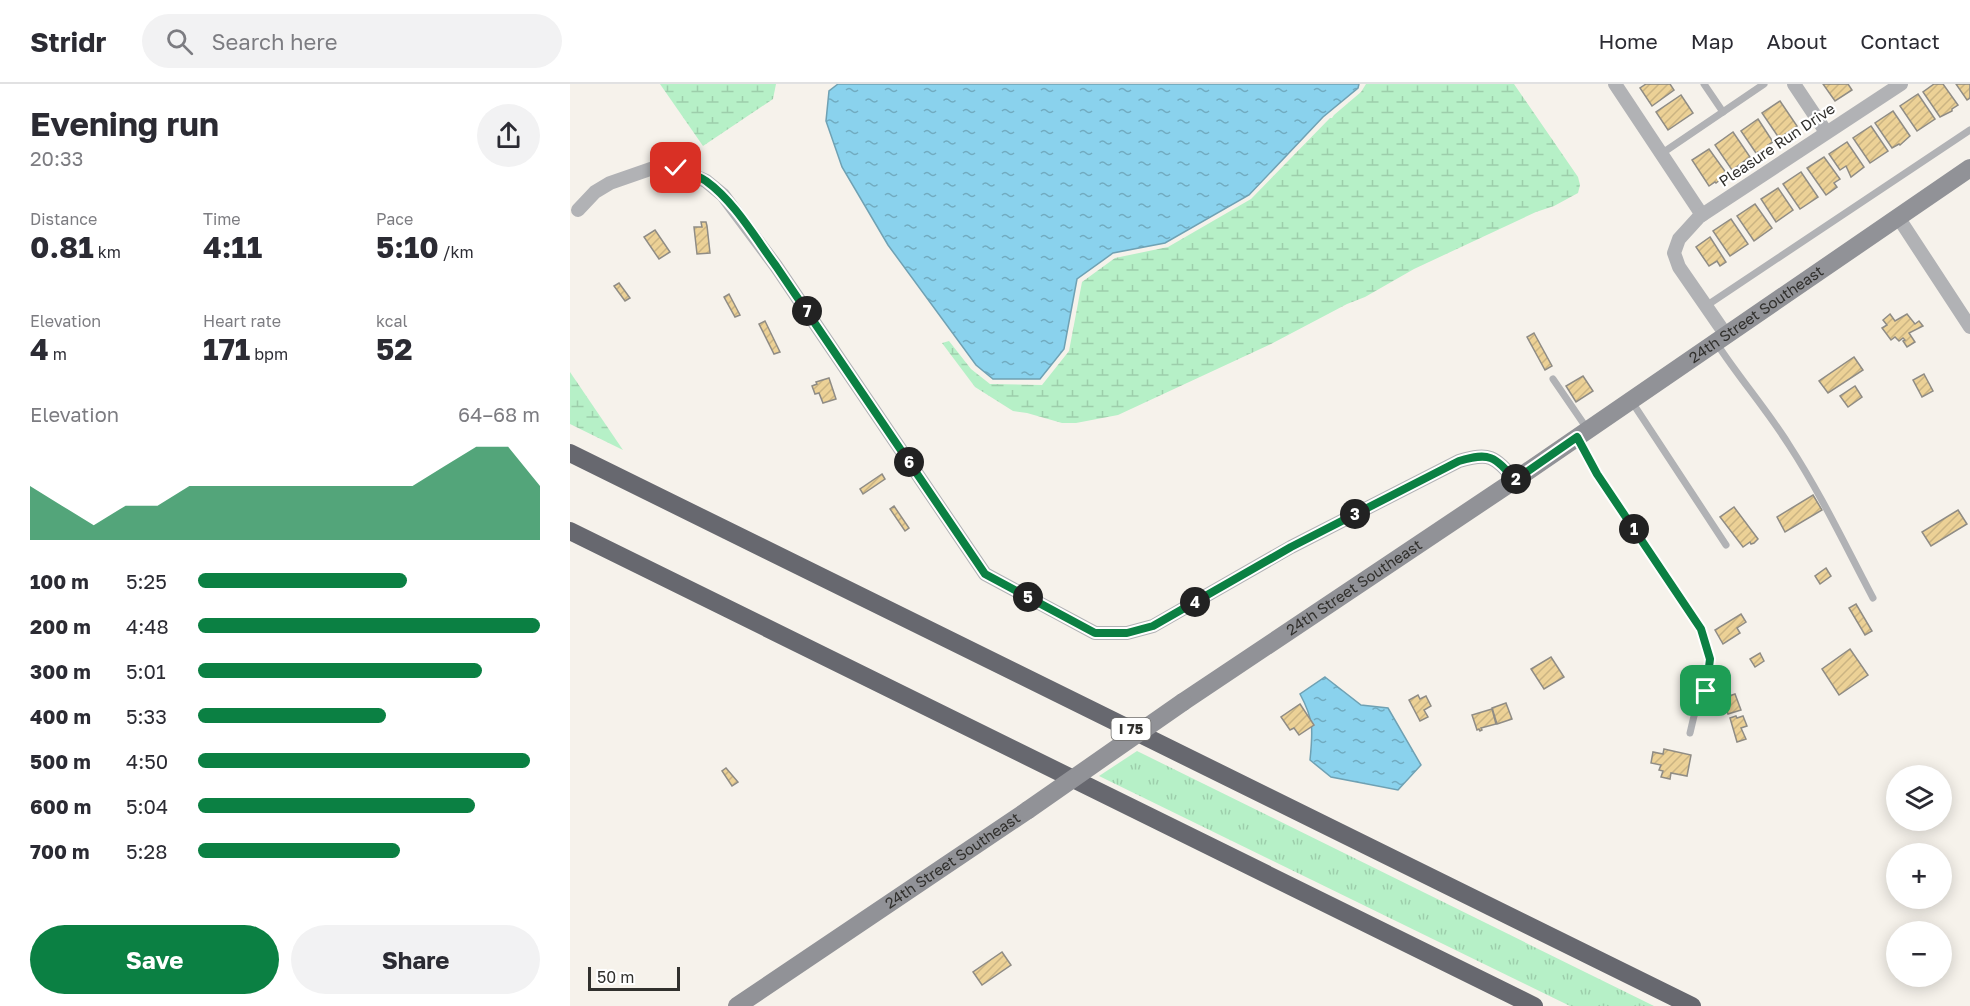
<!DOCTYPE html>
<html lang="en">
<head>
<meta charset="utf-8">
<style>
  :root { --surface:#fff; --page:#f2f2f3; --text:#2b2b33; --muted:#7c7c81; --line:#e1e1e2; --accent:#0b8043 }
  body { margin:0; font-family:"Golos Text",sans-serif; background:var(--page); color:var(--text); height:100vh; display:flex; flex-direction:column; font-size:22px; white-space:nowrap }
  * { box-sizing:border-box; margin:0 }
  p { font-size:20px; color:var(--muted) }
  .icon { flex:none; width:33px; height:33px; fill:none; stroke:currentColor; stroke-width:2; stroke-linecap:round; stroke-linejoin:round }
  .map { position:relative; flex:1; overflow:hidden }
  .panel { display:flex; flex-direction:column; background:var(--surface); width:570px }
  .panel>* { flex:none }
  .fabs { position:absolute; left:1316px; top:681px; display:grid; gap:12px }
  .fabs a { display:grid; place-items:center; width:66px; height:66px; border-radius:50%; background:var(--surface); box-shadow:0 3px 15px #0003; font-size:30px }
  .scale { position:absolute; left:18px; bottom:15px; width:92px; box-sizing:border-box; padding-left:6px; border:3px solid #31302d; border-top:0; font-size:16px; line-height:21px; white-space:nowrap; color:#31302d; -webkit-text-stroke:4px #fff; paint-order:stroke }
  .pin { position:absolute; display:grid; place-items:center; width:51px; height:51px; color:#fff; margin:-26px; border-radius:12px; box-shadow:0 3px 9px #0006 }
  .km { position:absolute; width:30px; height:30px; margin:-15px; border-radius:50%; background:#222; color:#fff; font-size:16px; line-height:30px; text-align:center }
  .round { display:grid; place-items:center; flex:none; width:63px; height:63px; border-radius:32px; background:var(--page) }
  .overview { display:flex; align-items:center; justify-content:space-between; height:102px; padding:0 30px }
  h1 { font-size:33px; font-weight:700; line-height:45px }
  .stats { display:grid; grid-template-columns:repeat(3,1fr); gap:9px; height:102px; padding:6px 30px }
  .stats div { display:grid; align-content:center }
  .stats b { font-size:30px; font-weight:700 }
  .stats small { font-size:16px; font-weight:400 }
  .stats p { font-size:16px }
  .chart { height:168px; padding:12px 30px }
  .chart p { display:flex; justify-content:space-between }
  .chart svg { width:100%; height:108px; margin-top:6px; fill:var(--accent); opacity:.7 }
  .button { display:flex; gap:12px; margin-top:auto; padding:12px 30px }
  .button a { flex:1; height:69px; border-radius:36px; background:var(--accent); color:#fff; font-size:24px; font-weight:700; line-height:69px; text-align:center }
  .button a+a { background:var(--page); color:var(--text) }
  ul { padding:0 30px; list-style:none; font-size:20px }
  li { display:grid; grid-template-columns:96px 72px 1fr; align-items:center; height:45px }
  li i { height:15px; border-radius:8px; background:var(--accent) }
  header { display:flex; align-items:center; gap:36px; box-sizing:border-box; height:84px; padding:0 30px; background:var(--surface); border-bottom:2px solid var(--line) }
  header strong { font-size:28px }
  nav { display:flex; gap:33px; margin-inline-start:auto; font-size:21px }
  .search { width:420px; height:54px; background:var(--page); display:flex; align-items:center; gap:15px; box-sizing:border-box; padding:0 21px; border-radius:33px; color:var(--muted); font-size:22px }
  main { display:flex; flex:1; min-height:0 }
  .map>svg:first-child { display:block }
  .grass { fill:url(#grass-tufts) }
  .wetland { fill:url(#wetland-marsh) }
  .water { fill:url(#water-ripples); stroke:#6fa1b3; stroke-width:1.5 }
  .building { fill:url(#building-hatch); stroke:#8f8c85; stroke-width:1.5 }
  .lines { fill:none; stroke-linecap:round; stroke-linejoin:round }
  .lane { stroke:#b1b2b5; stroke-width:7 }
  .street { stroke:#b1b2b5; stroke-width:14 }
  .secondary { stroke:#919297; stroke-width:18 }
  .highway { stroke:#67686f; stroke-width:18 }
  .secondary-bridge { stroke:#919297; stroke-width:18 }
  .route-casing { stroke:#fff; stroke-width:12 }
  .route { stroke:#0b8043; stroke-width:8 }
  .labels { text-anchor:middle; stroke-width:4.5; stroke-linejoin:round; paint-order:stroke }
  .shield { fill:#fff; stroke:#6f6e6c; stroke-width:1.5 }
  .shield-label { font-size:14px; font-weight:bold; fill:#31302d }
  .street-label { font-size:15px; fill:#31302d; stroke:#fff }
</style>
</head>
<body>
<header>
<strong>Stridr</strong>
<div class="search"><svg class="icon" aria-label="search" viewBox="0 0 24 24"><circle cx="10" cy="10" r="6"/><path d="M15 15l6 6"/></svg>Search here</div>
<nav><a>Home</a><a>Map</a><a>About</a><a>Contact</a></nav>
</header>
<main>
<section class="panel">
<div class="overview"><div><h1>Evening run</h1><p>20:33</p></div><a class="round"><svg class="icon" aria-label="share" viewBox="0 0 24 24"><path d="M12 15V3M7 8l5-5 5 5M5 13v7h14v-7"/></svg></a></div>
<div class="stats">
<div><p>Distance</p><b>0.81<small> km</small></b></div>
<div><p>Time</p><b>4:11</b></div>
<div><p>Pace</p><b>5:10<small> /km</small></b></div>
</div>
<div class="stats">
<div><p>Elevation</p><b>4<small> m</small></b></div>
<div><p>Heart rate</p><b>171<small> bpm</small></b></div>
<div><p>kcal</p><b>52</b></div>
</div>
<div class="chart"><p><span>Elevation</span>64–68 m</p>
<svg viewBox="0 0 160 44" preserveAspectRatio="none"><path d="M0 44V22L10 30L20 38L30 30L40 30L50 22L60 22L70 22L80 22L90 22L100 22L110 22L120 22L130 14L140 6L150 6L160 22V44z"/></svg>
</div>
<ul>
<li><b>100 m</b>5:25<i style="width:61%"></i></li>
<li><b>200 m</b>4:48<i style="width:100%"></i></li>
<li><b>300 m</b>5:01<i style="width:83%"></i></li>
<li><b>400 m</b>5:33<i style="width:55%"></i></li>
<li><b>500 m</b>4:50<i style="width:97%"></i></li>
<li><b>600 m</b>5:04<i style="width:81%"></i></li>
<li><b>700 m</b>5:28<i style="width:59%"></i></li>
</ul>
<div class="button"><a>Save</a><a>Share</a></div>
</section>
<div class="map">
<svg width="1400" height="922" viewBox="0 0 1400 922">
  <defs>
    <pattern id="grass-tufts" width="24" height="20" patternUnits="userSpaceOnUse" patternTransform="scale(1.5)"><rect width="24" height="20" fill="#b6f0c7"/><path d="M3 7l-1-3M5 7V3M7 7l1-3M15 17l-1-3M17 17v-4M19 17l1-3" fill="none" stroke="#9dceab"/></pattern>
    <pattern id="wetland-marsh" width="20" height="14" patternUnits="userSpaceOnUse" patternTransform="scale(1.5)"><rect width="20" height="14" fill="#b6f0c7"/><path d="M1 5h8M5 5V1M11 12h8M15 12V8" fill="none" stroke="#9dceab"/></pattern>
    <pattern id="water-ripples" width="26" height="14" patternUnits="userSpaceOnUse" patternTransform="scale(1.5)"><rect width="26" height="14" fill="#8ad2ed"/><path d="M2 4q2-2 4 0t4 0M15 11q2-2 4 0t4 0" fill="none" stroke="#71abc0"/></pattern>
    <pattern id="building-hatch" width="6" height="6" patternUnits="userSpaceOnUse" patternTransform="scale(1.5)"><rect width="6" height="6" fill="#ecd196"/><path d="M-1 1l2-2M0 6l6-6M5 7l2-2" fill="none" stroke="#cbb482"/></pattern>
  </defs>
  <rect width="100%" height="100%" fill="#f6f2eb"/>
  <polygon class="grass" points="567,667 1084,922 1000,922 529,692"/>
  <g class="wetland">
    <polygon points="90,0 206,0 203,15 133,62"/>
    <polygon points="796,0 944,0 1008,93 1010,101 1008,109 984,122 966,128 844,185 795,213 777,220 701,260 548,331 506,339 492,339 457,329 443,327 405,303 372,259 379,257 401,285 420,300 472,301 499,267 512,198 545,174 598,163 681,115 760,34 762,34 764,31 791,8"/>
    <polygon points="0,288 53,366 0,340"/>
  </g>
  <g class="water">
    <polygon points="268,0 789,0 788,4 753,33 679,111 595,159 543,169 507,195 494,265 470,295 423,295 406,281 318,161 272,83 256,37 259,7"/>
    <path d="M755 593 791 621 818 624 851 681 828 706 761 693 740 676C743 646 744 636 730 610Z"/>
  </g>
  <g class="building">
    <polygon points="1076,0 1100,0 1104,6 1082,22 1070,4"/>
    <polygon points="1253,0 1278,0 1282,6 1265,17"/>
    <polygon points="1364,0 1373,0 1388,21 1382,25 1382,27 1370,33 1353,8"/>
    <polygon points="1386,0 1400,0 1400,14 1397,16"/>
    <polygon points="1348,10 1365,35 1347,47 1330,22"/>
    <polygon points="1111,11 1123,29 1098,46 1086,28"/>
    <polygon points="1210,17 1227,42 1209,54 1192,29"/>
    <polygon points="1323,27 1340,52 1330,61 1329,60 1322,64 1305,39"/>
    <polygon points="1188,35 1203,58 1198,61 1199,63 1186,69 1171,47"/>
    <polygon points="1301,42 1318,67 1300,79 1283,54"/>
    <polygon points="1163,48 1180,73 1162,86 1145,61"/>
    <polygon points="1277,58 1294,83 1281,93 1276,82 1270,86 1259,70"/>
    <polygon points="1139,65 1157,90 1146,99 1145,98 1139,102 1122,76"/>
    <polygon points="1254,73 1270,95 1264,99 1267,103 1256,111 1237,84"/>
    <polygon points="1231,88 1248,113 1230,125 1213,100"/>
    <polygon points="1208,104 1223,126 1206,138 1191,115"/>
    <polygon points="1185,120 1202,144 1184,157 1167,132"/>
    <polygon points="1161,135 1178,160 1160,172 1143,147"/>
    <polygon points="131,138 136,138 137,142 140,169 127,170 124,143 132,143"/>
    <polygon points="85,146 100,168 89,175 74,153"/>
    <polygon points="1140,153 1156,178 1150,182 1147,177 1139,182 1126,163"/>
    <polygon points="49,199 60,214 55,217 44,202"/>
    <polygon points="159,210 170,231 165,233 154,213"/>
    <polygon points="1320,230 1325,237 1337,230 1345,240 1349,237 1353,242 1339,249 1345,258 1337,263 1333,257 1335,256 1333,254 1329,257 1325,253 1321,256 1312,244 1317,241 1313,236"/>
    <polygon points="195,237 210,268 204,270 189,240"/>
    <polygon points="964,249 982,282 975,286 957,253"/>
    <polygon points="1284,273 1293,286 1258,309 1249,297"/>
    <polygon points="1354,290 1363,307 1352,313 1343,296"/>
    <polygon points="1013,292 1023,307 1006,318 996,302"/>
    <polygon points="259,294 266,315 253,319 249,309 245,310 242,302 247,300 246,298"/>
    <polygon points="1285,302 1292,313 1278,323 1270,312"/>
    <polygon points="312,390 315,395 293,410 290,405"/>
    <polygon points="1243,411 1252,426 1215,448 1207,433"/>
    <polygon points="324,422 339,444 335,447 320,425"/>
    <polygon points="1164,423 1188,455 1184,459 1181,460 1180,458 1173,463 1150,433"/>
    <polygon points="1388,426 1397,440 1361,462 1352,448"/>
    <polygon points="1256,484 1261,492 1250,500 1245,492"/>
    <polygon points="1286,520 1302,547 1295,551 1279,524"/>
    <polygon points="1171,530 1176,538 1167,544 1170,549 1153,560 1145,546"/>
    <polygon points="1280,565 1298,591 1269,611 1252,585"/>
    <polygon points="1190,569 1194,577 1185,583 1180,575"/>
    <polygon points="981,573 994,593 974,605 961,585"/>
    <polygon points="1157,607 1159,612 1165,610 1171,626 1158,630 1151,609"/>
    <polygon points="848,611 850,615 856,612 861,622 854,626 858,633 850,637 839,616"/>
    <polygon points="936,619 942,635 927,640 922,624"/>
    <polygon points="730,620 744,641 729,651 724,644 720,646 711,633"/>
    <polygon points="922,625 926,640 911,644 912,646 910,647 909,645 907,646 902,631"/>
    <polygon points="1166,632 1167,634 1173,632 1177,642 1171,644 1176,655 1167,658 1160,634"/>
    <polygon points="1094,665 1121,671 1117,692 1101,689 1100,695 1091,693 1093,687 1089,686 1091,681 1081,679 1083,668 1093,670"/>
    <polygon points="156,684 168,698 162,702 152,687"/>
    <polygon points="432,868 441,881 412,901 403,888"/>
  </g>
  <g class="lines">
    <g class="lane">
      <polyline points="1134,0 1153,28"/>
      <polyline points="1091,70 1194,0"/>
      <polyline points="1136,222 1400,46"/>
      <path d="M1147 260C1170 295 1197 326 1219 361 1251 410 1276 463 1303 514"/>
      <polyline points="983,295 1018,346"/>
      <polyline points="1062,318 1156,461"/>
      <polyline points="1008,355 1027,390 1131,545 1140,575 1136,607 1124,632 1120,649"/>
    </g>
    <g class="street">
      <polyline points="1045,0 1132,131"/>
      <polyline points="1224,0 1256,48"/>
      <path d="M8 126 25 108 40 99 89 82 106 84 136 97 153 111 206 182 415 490 525 549H557L583 542 721 463 889 377C920 368 924 372 945 396"/>
      <polyline points="1328,133 1400,243"/>
      <polyline points="1156,251 1109,183 1104,169 1109,155 1129,133 1331,0"/>
    </g>
    <g class="secondary">
      <path id="s1" d="M613 618 945 396 1400 84"/>
      <path id="s2" d="M167 922 458 726"/>
    </g>
    <g class="highway">
      <polyline points="0,369 1122,922"/>
      <polyline points="0,447 964,922"/>
    </g>
    <polyline class="secondary-bridge" points="458,726 613,618"/>
  </g>
  <g class="lines">
    <defs>
      <path id="route" d="M106 84C116 88 127 91 136 97 164 117 186 155 206 182L415 490 525 549H557L583 542 721 463 889 377C920 368 924 372 945 396L1007 353 1027 390 1131 545 1140 575 1136 607"/>
    </defs>
    <use href="#route" class="route-casing"/>
    <use href="#route" class="route"/>
  </g>
  <g class="labels">
    <rect class="shield" x="541.5" y="634" width="39" height="22" rx="4.5"/>
    <g class="shield-label">
      <text x="561" y="650">I 75</text>
    </g>
    <g class="street-label">
      <text transform="translate(1207 61) rotate(-34)" y="5">Pleasure Run Drive</text>
      <text dy="5" stroke="none"><textPath href="#s1" startOffset="692">24th Street Southeast</textPath></text>
      <text dy="5" stroke="none"><textPath href="#s1" startOffset="206">24th Street Southeast</textPath></text>
      <text dy="5" stroke="none"><textPath href="#s2" startOffset="260">24th Street Southeast</textPath></text>
    </g>
  </g>
</svg>
<div class="fabs">
<a><svg class="icon" aria-label="layers" viewBox="0 0 24 24"><path d="M12 4l9 5-9 5-9-5zM3 14l9 5 9-5"/></svg></a>
<a>+</a>
<a>−</a>
</div>
<div class="scale">50 m</div>
<div class="pin" style="left:1136px;top:607px;background:#1e9e55"><svg class="icon" aria-label="arrive" viewBox="0 0 24 24"><path d="M6 21V4h12l-3 4 3 4H6"/></svg></div>
<div class="pin" style="left:106px;top:84px;background:#d93025"><svg class="icon" aria-label="check" viewBox="0 0 24 24"><path d="M5 12l5 5 9-10"/></svg></div>
<b class="km" style="left:1064px;top:445px">1</b>
<b class="km" style="left:946px;top:395px">2</b>
<b class="km" style="left:785px;top:430px">3</b>
<b class="km" style="left:625px;top:518px">4</b>
<b class="km" style="left:458px;top:513px">5</b>
<b class="km" style="left:339px;top:378px">6</b>
<b class="km" style="left:237px;top:227px">7</b>
</div>
</main>
</body>
</html>
